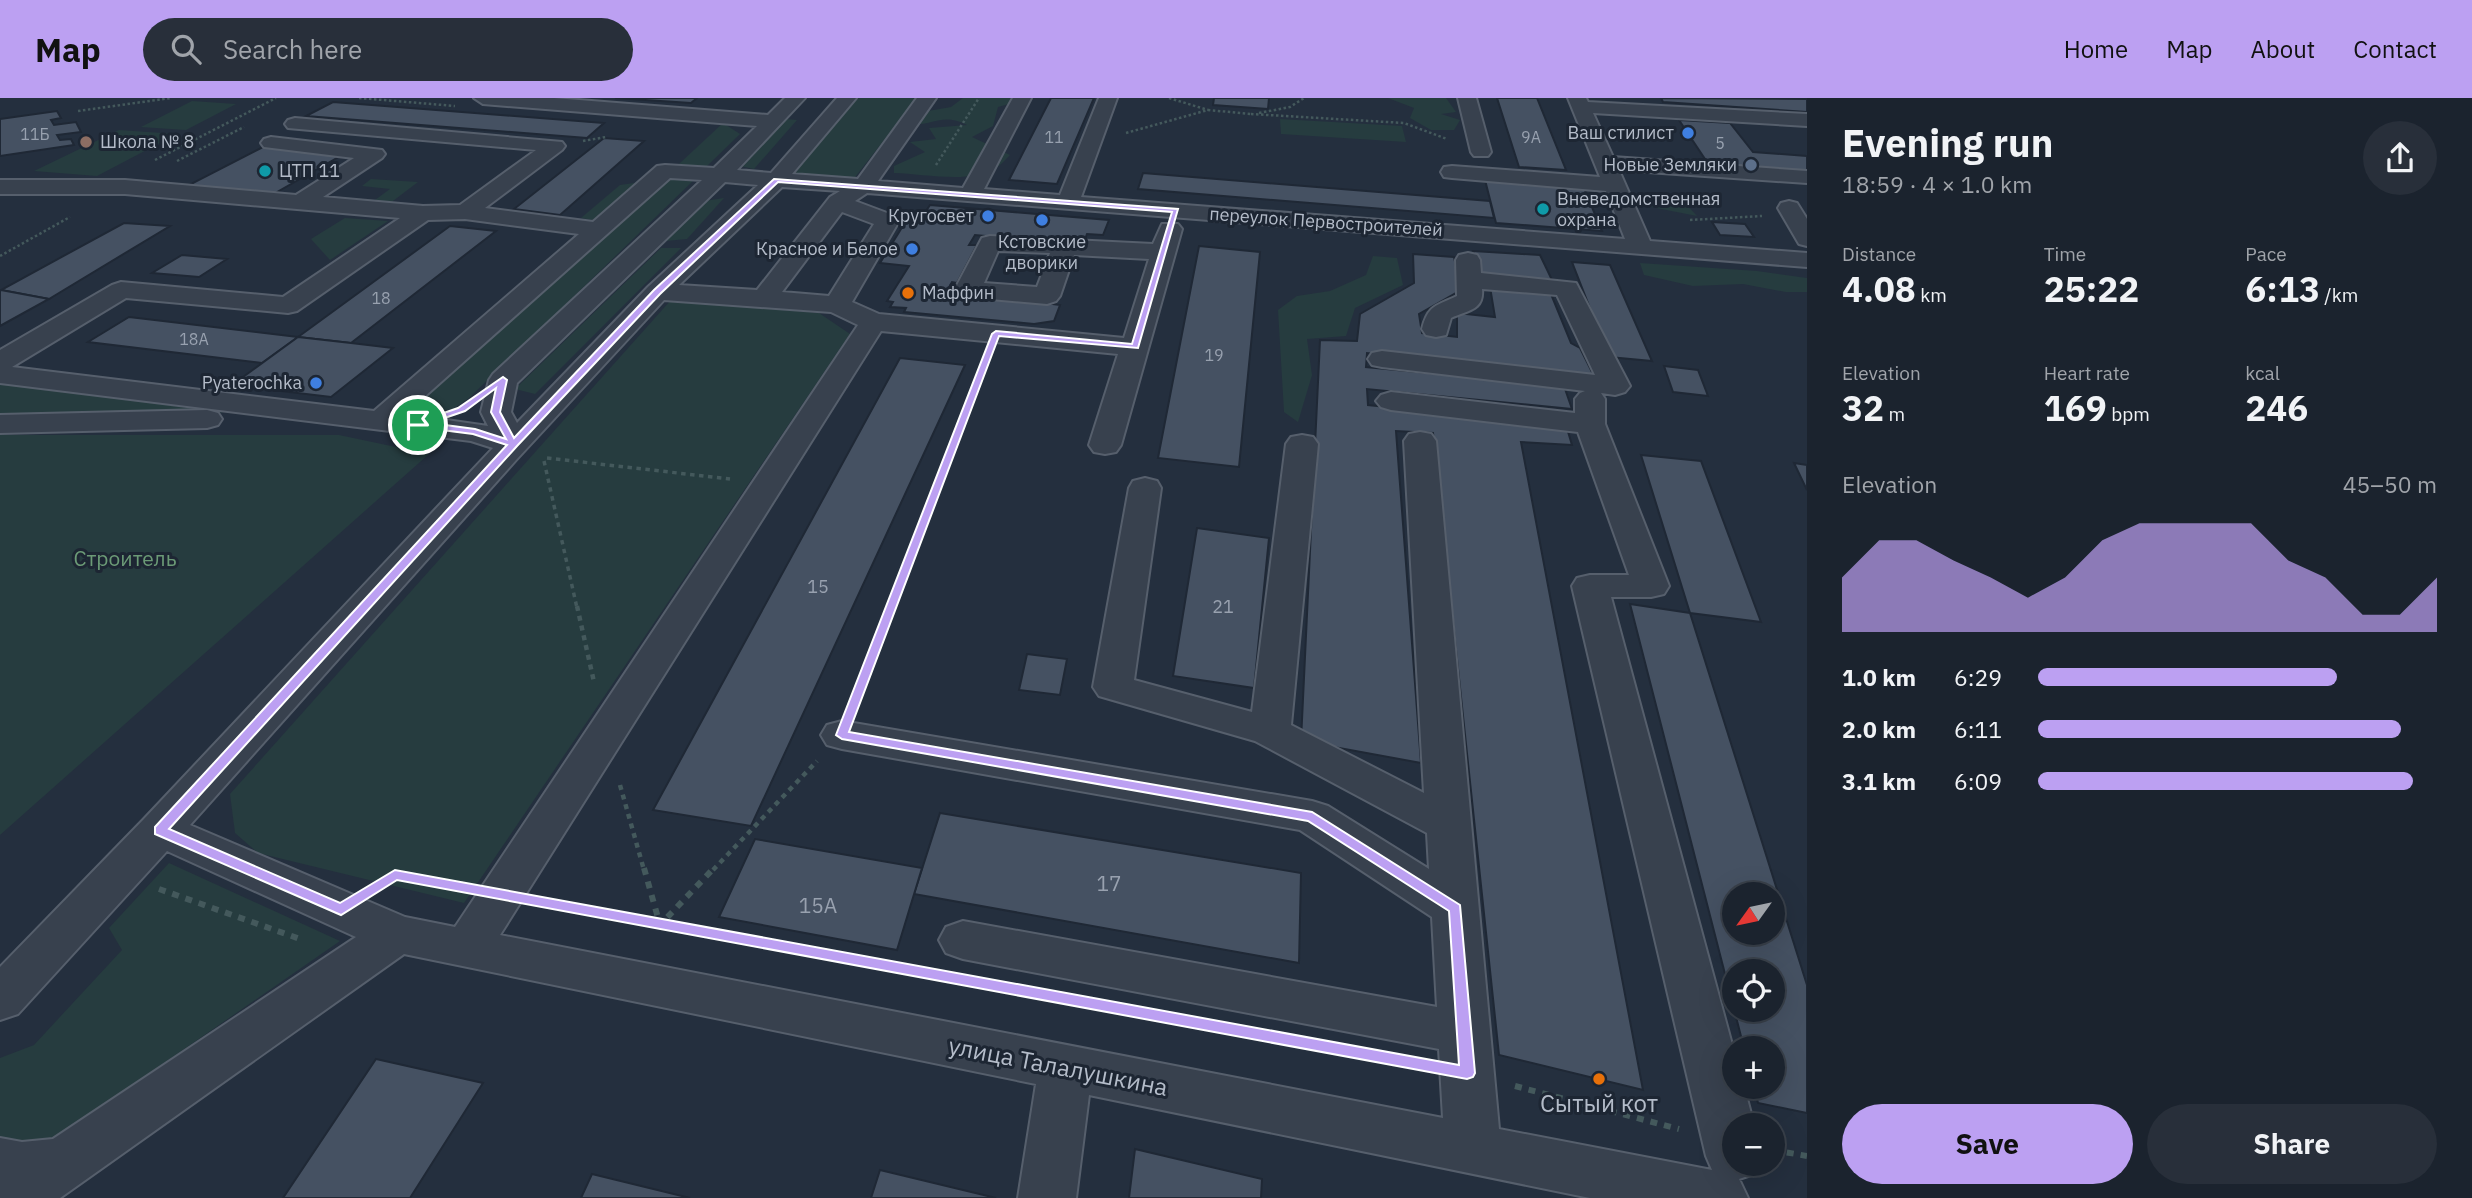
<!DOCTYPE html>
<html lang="en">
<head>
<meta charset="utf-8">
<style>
  :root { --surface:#1b232e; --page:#282f3a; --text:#f1f3f6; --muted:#a0a4aa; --line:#39404a; --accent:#bca0f2 }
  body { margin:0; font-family:"IBM Plex Sans",sans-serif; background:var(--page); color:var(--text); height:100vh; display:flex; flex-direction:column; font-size:26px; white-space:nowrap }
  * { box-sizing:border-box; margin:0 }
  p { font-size:23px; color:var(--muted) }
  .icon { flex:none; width:38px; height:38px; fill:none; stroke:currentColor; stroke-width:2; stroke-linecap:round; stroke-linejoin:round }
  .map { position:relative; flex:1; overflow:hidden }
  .sheet { display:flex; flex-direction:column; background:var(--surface); width:665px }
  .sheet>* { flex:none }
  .needle { width:46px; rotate:237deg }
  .buttons { position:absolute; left:1722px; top:784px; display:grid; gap:14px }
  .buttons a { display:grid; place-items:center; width:63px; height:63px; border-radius:50%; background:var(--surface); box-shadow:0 7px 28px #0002,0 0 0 2px var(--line); font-size:35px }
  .pin { position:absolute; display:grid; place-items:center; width:60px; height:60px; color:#fff; margin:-30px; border:4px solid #fff; border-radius:50%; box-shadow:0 2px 7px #0007 }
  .round { display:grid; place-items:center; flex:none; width:74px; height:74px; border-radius:37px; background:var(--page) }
  .headline { display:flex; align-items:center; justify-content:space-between; height:119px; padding:0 35px }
  h1 { font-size:38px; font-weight:700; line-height:52px }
  .figures { display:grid; grid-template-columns:repeat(3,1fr); gap:10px; height:119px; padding:7px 35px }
  .figures div { display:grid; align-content:center }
  .figures b { font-size:35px; font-weight:700 }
  .figures small { font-size:19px; font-weight:400 }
  .figures p { font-size:19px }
  .chart { height:196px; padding:14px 35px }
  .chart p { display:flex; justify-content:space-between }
  .chart svg { width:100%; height:126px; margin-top:7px; fill:var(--accent); opacity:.7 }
  .button { display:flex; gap:14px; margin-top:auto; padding:14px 35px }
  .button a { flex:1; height:80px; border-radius:42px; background:var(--accent); color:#111; font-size:28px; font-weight:700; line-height:80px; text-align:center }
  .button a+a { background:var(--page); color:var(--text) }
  ul { padding:0 35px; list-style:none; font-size:23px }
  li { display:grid; grid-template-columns:112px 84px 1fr; align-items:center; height:52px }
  li i { height:18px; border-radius:9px; background:var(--accent) }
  header { display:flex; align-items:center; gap:42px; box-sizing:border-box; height:98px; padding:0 35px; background:var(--accent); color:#111 }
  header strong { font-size:33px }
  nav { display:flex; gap:38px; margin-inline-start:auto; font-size:24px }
  .search { width:490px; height:63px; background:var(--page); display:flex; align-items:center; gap:18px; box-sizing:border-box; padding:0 24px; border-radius:38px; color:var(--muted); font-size:26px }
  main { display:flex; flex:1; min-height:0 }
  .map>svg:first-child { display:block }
  .green { fill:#263c3f }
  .building { fill:#455162; stroke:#1f2835; stroke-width:2; fill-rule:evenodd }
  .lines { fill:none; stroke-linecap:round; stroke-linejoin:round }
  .minor-casing { stroke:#565f6c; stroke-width:4 }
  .path-far3 { stroke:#44595c; stroke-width:2.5; stroke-dasharray:2.5 2.5; stroke-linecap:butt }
  .path-far2 { stroke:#44595c; stroke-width:3.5; stroke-dasharray:4.5 4.5; stroke-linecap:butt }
  .path-far1 { stroke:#44595c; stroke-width:4.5; stroke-dasharray:5 5; stroke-linecap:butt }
  .path { stroke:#44595c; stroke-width:6; stroke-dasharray:7 7; stroke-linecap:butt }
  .minor { fill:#38414e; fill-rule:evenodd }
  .route { fill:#bca0f2; stroke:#fff; stroke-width:2; fill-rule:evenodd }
  .shop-dot { fill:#3f7fe0; stroke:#1d2633; stroke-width:2.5 }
  .education-dot { fill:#8d6e63; stroke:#1d2633; stroke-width:2.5 }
  .service-dot { fill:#5c6f8a; stroke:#1d2633; stroke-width:2.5 }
  .culture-dot { fill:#0f9aa8; stroke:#1d2633; stroke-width:2.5 }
  .food-dot { fill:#e8710a; stroke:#1d2633; stroke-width:2.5 }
  .labels { text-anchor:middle; stroke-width:6; stroke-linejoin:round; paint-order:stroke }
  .far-number-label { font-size:16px; fill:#98a1af }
  .far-poi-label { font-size:18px; fill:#b4bcc9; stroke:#1d2633; text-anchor:end }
  .far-street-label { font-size:18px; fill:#b4bcc9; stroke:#1d2633 }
  .number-label { font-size:18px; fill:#98a1af }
  .park-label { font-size:21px; fill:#6b9a76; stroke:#1d2633 }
  .near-number-label { font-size:21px; fill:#98a1af }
  .near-street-label { font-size:24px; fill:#b4bcc9; stroke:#1d2633 }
  .near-poi-label { font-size:24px; fill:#b4bcc9; stroke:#1d2633 }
</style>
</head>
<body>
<header>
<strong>Map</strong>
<div class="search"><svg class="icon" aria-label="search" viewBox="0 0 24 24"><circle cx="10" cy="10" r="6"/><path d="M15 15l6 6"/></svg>Search here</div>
<nav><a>Home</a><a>Map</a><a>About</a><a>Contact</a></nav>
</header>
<main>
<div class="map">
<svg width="1807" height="1100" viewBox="0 0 1807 1100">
  <rect width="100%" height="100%" fill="#242f3e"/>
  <g class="green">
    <path d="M856 0H918L905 17 951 9 963 0H1016V4L998 9 993 28 972 39 1010 57C1005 62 999 69 993 72 969 85 922 76 894 75V68L925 54 910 44 936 41 929 30 967 27C938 12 930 34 899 23L852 83 787 77Z"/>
    <polygon points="1388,0 1446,0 1456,14 1441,16 1460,22 1454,32 1431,32 1410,20 1414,10"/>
    <polygon points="192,3 236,6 186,32 141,29"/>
    <polygon points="786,21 797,22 754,71 740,68"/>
    <polygon points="1280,21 1402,28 1406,44 1281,36"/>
    <polygon points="723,25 740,36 706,69 687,70 679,66"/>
    <polygon points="119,32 177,36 97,78 34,73"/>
    <polygon points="678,80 696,80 469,300 453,311 425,315 417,309 422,298 657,86"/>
    <polygon points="371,81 418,84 385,109 341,106 350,100 375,102 390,91 362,88"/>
    <polygon points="641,84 593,122 581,120 620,87"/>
    <polygon points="724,100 687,141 666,143 698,104"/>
    <polygon points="1654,100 1682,102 1697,118 1641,107"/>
    <polygon points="345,120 388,123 330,162 311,141"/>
    <polygon points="661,150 681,150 535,296 515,291"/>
    <polygon points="1373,158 1397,160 1403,187 1355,210 1346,238 1307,241 1312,277 1298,324 1284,314 1278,212 1297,198 1330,193 1366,177"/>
    <polygon points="1640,165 1757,173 1807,180 1807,194 1786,194 1743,186 1693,188 1644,177"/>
    <polygon points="671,202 819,215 850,236 464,805 258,755 235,735 230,696"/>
    <polygon points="0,284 225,315 0,316"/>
    <polygon points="0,337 339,337 429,356 0,737"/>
    <polygon points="169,765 340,843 23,1063 0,1043 0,960 34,947 122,852 109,830"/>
  </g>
  <g class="building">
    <polygon points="615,0 697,0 691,5"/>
    <polygon points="1051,0 1094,0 1057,86 1009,82"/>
    <polygon points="1214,0 1269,0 1268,11 1213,7"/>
    <polygon points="1497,0 1537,0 1566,72 1519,69"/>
    <polygon points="1661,0 1807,1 1807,14 1663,4"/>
    <polygon points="333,4 604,25 587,40 306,18"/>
    <polygon points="57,13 61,20 51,22 54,27 76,24 81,34 57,37 60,42 71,41 74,47 0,58 0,21"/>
    <polygon points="1679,22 1730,25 1753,54 1807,58 1807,74 1709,67"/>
    <polygon points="604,40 644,43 560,117 514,111"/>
    <polygon points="263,49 342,57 270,98 185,89"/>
    <polygon points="1143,75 1490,103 1494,120 1138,91"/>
    <polygon points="1485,82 1584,90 1602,133 1496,125"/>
    <polygon points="930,107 1109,122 1103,137 1087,136 1084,144 1075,146 975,137 969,147 977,147 957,185 952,184 947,193 1053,203 1052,206 1060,207 1054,223 1034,226 904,214 906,210 890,209 893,204 887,203 909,168 880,165 909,118 922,119"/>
    <polygon points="1712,124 1745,126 1754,139 1720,137"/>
    <polygon points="124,125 170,128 49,201 1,192"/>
    <polygon points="450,128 496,133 351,245 298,239"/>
    <polygon points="1199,148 1260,154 1239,369 1158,360"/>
    <polygon points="1473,153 1540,157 1552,182 1482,177"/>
    <polygon points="1413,156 1454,159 1461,192 1419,216 1422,235 1457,239 1457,215 1495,219 1490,189 1551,196 1571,245 1580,250 1594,278 1367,255 1366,269 1564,288 1572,311 1367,291 1368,307 1566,327 1572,347 1521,344 1643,992 1499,957 1433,335 1396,333 1421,665 1301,643 1320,242 1357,243 1360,216 1414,185"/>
    <polygon points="182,157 227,161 199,179 152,175"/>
    <polygon points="1572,164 1610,167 1652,263 1609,259"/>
    <polygon points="0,192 1,192 49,201 0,228"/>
    <polygon points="129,219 298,239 262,265 88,244"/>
    <polygon points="298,239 351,245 393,250 331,299 232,287"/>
    <polygon points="900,260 965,267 751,728 653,712"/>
    <polygon points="1664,268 1698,272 1708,298 1673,294"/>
    <polygon points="1641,357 1701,363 1761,524 1690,515"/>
    <polygon points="1794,365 1807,367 1807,392"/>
    <polygon points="1197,430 1269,440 1254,590 1173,578"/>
    <path d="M1630 506 1690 515 1807 887V1015L1758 1005 1754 989H1773V950H1744ZM1734 796H1773V835H1734ZM1734 873H1773V912H1734Z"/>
    <polygon points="1027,556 1067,561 1060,597 1019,592"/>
    <polygon points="940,715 1301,775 1299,865 914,796"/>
    <polygon points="755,741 922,770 897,852 719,819"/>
    <polygon points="376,961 483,985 410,1100 283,1100"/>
    <polygon points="1135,1051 1262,1081 1261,1100 1129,1100"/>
    <polygon points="880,1072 996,1100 871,1100"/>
    <polygon points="592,1076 690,1100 581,1100"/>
  </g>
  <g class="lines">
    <defs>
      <g id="minor">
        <path d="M474 0H554L768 17 785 0H805L737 72 771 75 837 0H856L792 76 858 81 917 0H936L878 83 963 90 1013 0H1031L984 91 1060 97 1099 0H1117L1081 99 1625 141 1606 93 1452 80 1444 79 1441 74 1444 69 1452 68 1600 79 1568 0H1586L1588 4 1807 16V28L1593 15 1613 59 1807 73V85L1619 72 1650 143 1807 155V169L867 95 855 103 895 118 899 123 852 204 879 216 1124 240 1149 161 1074 157 1060 198 1056 203 1047 206 968 199 959 196 955 191 982 140 990 138 1153 146 1162 126H1178L1182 131 1121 347 1116 354 1105 356 1094 354 1089 347 1118 256 881 233 500 837 1443 1020 1439 951 963 861 946 855 939 842 946 829 963 823 1437 909 1432 819 1300 732 842 651 827 647 821 637 827 627 842 623 1312 703 1328 708 1429 771 1427 735 1255 643 1099 598 1093 589 1129 390 1133 383 1145 380 1157 383 1161 390 1134 582 1252 614 1286 346 1291 339 1302 337 1313 339 1318 346 1291 627 1424 695 1404 343 1409 336 1420 334 1431 336 1436 343 1499 1031 1712 1072 1706 1058 1572 488 1577 480 1590 477H1629L1578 334 1391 312 1381 309 1376 303 1381 297 1391 294 1575 315V301L1580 295 1585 293 1382 269 1372 267 1368 261 1372 255 1382 253 1595 277 1557 197 1482 191C1484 212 1469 212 1451 220L1446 237 1436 239 1426 237 1422 231C1428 207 1436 208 1457 198L1456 162 1459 157 1468 155 1477 157 1480 162 1481 175 1576 185 1630 288 1625 294 1615 297 1601 295 1605 301V326L1669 488 1664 496 1651 499H1611L1734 954V989H1744L1754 1027H1734V1066H1759L1754 1076 1739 1081 1748 1100H1590L1089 997 1076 1100H1018L1036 986 404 856 60 1100H0V1040L22 1044 53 1041 356 839 167 753 18 916 0 922V869L144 721 493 350 471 343 0 285V252L112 187 121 184 283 199 400 120 125 96H0V82H125L296 97 354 60 264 49 261 45 264 41 271 39 382 52 385 56 382 60 323 99 423 108 460 107 536 52 288 30 285 26 288 22 295 20 562 44 565 48 562 52 485 110 593 124 657 68 665 67 714 70 757 28 483 6ZM670 80 702 82 493 276 489 282 481 314 488 328 405 316ZM725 84 758 87 648 189 517 325 511 314 517 285ZM782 89 840 93 830 99 757 192 679 187ZM842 114 874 126 829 198 782 194ZM465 121 579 136 374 313 12 269 126 200 288 215 297 213 428 122ZM998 153 1050 155 1037 189 984 185ZM664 202 831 214 858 227 455 829 405 819 190 727 516 362Z"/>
        <polygon points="1458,0 1476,0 1491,54 1488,58 1474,58 1471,54"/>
        <polygon points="1789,103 1797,105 1807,121 1807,148 1799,146 1778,110 1781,105"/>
        <polygon points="207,312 218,315 222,321 218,327 207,330 0,335 0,317"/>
      </g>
    </defs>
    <use href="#minor" class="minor-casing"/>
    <g class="path-far3">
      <polyline points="359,0 455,8"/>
      <polyline points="1169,0 1208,12"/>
      <polyline points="78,13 171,0"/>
      <polyline points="1259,15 1290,9 1304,0"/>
      <polyline points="1251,16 1404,25 1447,41"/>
      <polyline points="1126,35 1208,12 1251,16"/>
      <polyline points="583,43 606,39"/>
      <polyline points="155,62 276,0"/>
      <polyline points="177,63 244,29"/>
      <polyline points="936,67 979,0"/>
      <polyline points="1690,122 1762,118"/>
      <polyline points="0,158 70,119"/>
      <polyline points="970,301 984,265"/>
    </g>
    <g class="path-far2">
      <polyline points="547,360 730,381"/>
      <polyline points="544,363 577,510"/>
      <polyline points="891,510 971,299"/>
    </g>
    <g class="path-far1">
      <polyline points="577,508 594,584"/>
      <polyline points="855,604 892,508"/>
      <polyline points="620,687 644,772"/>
      <polyline points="713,772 817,663"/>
    </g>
    <g class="path">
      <polyline points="644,770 660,827 714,770"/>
      <polyline points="382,785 395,777 457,789"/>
      <polyline points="159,791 300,841 303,839"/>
      <polyline points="545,806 943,879"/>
      <polyline points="1515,988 1679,1031"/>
      <polyline points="1773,1052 1807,1058"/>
    </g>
    <use href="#minor" class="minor"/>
  </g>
  <path class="route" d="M774 81 1178 111 1138 250 999 238 849 634 1312 714 1460 807 1475 975 1473 979 1467 981 397 782 341 817 155 736V729L507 347 473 336 418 329H415V325L458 310 503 279 507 282 500 314 514 340 654 192ZM778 84 1172 114 1132 246 996 233 992 236 836 637 842 641 1308 723 1449 813 1459 967 395 772 340 805 169 731 517 348 660 196ZM496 290 491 314 506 341 475 331 430 325 465 313Z"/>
  <g class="shop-dot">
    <circle cx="1688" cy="35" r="7"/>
    <circle cx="988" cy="118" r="7"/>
    <circle cx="1042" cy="122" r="7"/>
    <circle cx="912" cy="151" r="7"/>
    <circle cx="316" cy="285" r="7"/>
  </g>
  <circle class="education-dot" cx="86" cy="44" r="7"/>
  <circle class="service-dot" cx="1751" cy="67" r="7"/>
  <g class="culture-dot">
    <circle cx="265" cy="73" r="7"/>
    <circle cx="1543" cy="111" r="7"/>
  </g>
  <g class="food-dot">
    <circle cx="908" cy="195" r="7"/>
    <circle cx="1599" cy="981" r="7"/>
  </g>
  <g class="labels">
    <g class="far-number-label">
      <text x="35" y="42">11Б</text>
      <text x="1054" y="45">11</text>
      <text x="1531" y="45">9А</text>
      <text x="1720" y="51">5</text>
      <text x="381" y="206">18</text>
      <text x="194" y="247">18А</text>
      <text x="1214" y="263">19</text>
    </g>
    <g class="far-poi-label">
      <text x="1674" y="41">Ваш стилист</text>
      <text x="100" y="50" text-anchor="start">Школа № 8</text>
      <text x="1737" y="73">Новые Земляки</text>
      <text x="279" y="79" text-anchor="start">ЦТП 11</text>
      <text x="1557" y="107" text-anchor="start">Вневедомственная<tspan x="1557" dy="21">охрана</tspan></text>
      <text x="974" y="124">Кругосвет</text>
      <text x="1042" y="150" text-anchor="middle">Кстовские<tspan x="1042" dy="21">дворики</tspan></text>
      <text x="898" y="157">Красное и Белое</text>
      <text x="922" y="201" text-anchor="start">Маффин</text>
      <text x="302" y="291">Pyaterochka</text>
    </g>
    <g class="far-street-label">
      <text transform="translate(1326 124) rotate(4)" y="6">переулок Первостроителей</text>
    </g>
    <g class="number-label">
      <text x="818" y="495">15</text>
      <text x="1223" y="515">21</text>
    </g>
    <g class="park-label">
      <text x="125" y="468">Строитель</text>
    </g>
    <g class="near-number-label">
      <text x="1109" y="793">17</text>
      <text x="818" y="815">15А</text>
    </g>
    <g class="near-street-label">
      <text transform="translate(1058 969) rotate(11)" y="8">улица Талалушкина</text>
    </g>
    <g class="near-poi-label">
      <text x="1599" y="1014">Сытый кот</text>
    </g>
  </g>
</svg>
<div class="buttons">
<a><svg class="needle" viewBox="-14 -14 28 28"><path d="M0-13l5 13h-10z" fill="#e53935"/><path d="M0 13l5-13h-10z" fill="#a0a4aa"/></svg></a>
<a><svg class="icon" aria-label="locate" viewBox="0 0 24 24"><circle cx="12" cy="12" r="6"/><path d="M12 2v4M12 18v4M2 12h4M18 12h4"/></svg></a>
<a>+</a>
<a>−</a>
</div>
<div class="pin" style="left:418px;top:327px;background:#1e9e55"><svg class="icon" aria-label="arrive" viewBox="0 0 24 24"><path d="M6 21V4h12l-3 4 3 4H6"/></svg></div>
</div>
<section class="sheet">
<div class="headline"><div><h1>Evening run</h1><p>18:59 · 4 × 1.0 km</p></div><a class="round"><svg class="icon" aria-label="share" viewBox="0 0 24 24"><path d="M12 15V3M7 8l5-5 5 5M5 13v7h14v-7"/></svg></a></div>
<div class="figures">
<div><p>Distance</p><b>4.08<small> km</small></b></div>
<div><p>Time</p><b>25:22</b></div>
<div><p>Pace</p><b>6:13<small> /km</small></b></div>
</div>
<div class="figures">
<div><p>Elevation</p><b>32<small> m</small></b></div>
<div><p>Heart rate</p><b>169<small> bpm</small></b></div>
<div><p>kcal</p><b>246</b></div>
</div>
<div class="chart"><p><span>Elevation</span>45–50 m</p>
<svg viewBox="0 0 160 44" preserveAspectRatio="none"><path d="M0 44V25L10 12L20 12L30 19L40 25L50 32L60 25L70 12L80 6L90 6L100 6L110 6L120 19L130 25L140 38L150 38L160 25V44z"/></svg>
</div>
<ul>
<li><b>1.0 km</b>6:29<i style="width:75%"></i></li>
<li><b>2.0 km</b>6:11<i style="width:91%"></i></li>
<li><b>3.1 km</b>6:09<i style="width:94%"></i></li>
</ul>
<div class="button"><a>Save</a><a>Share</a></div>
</section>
</main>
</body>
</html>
